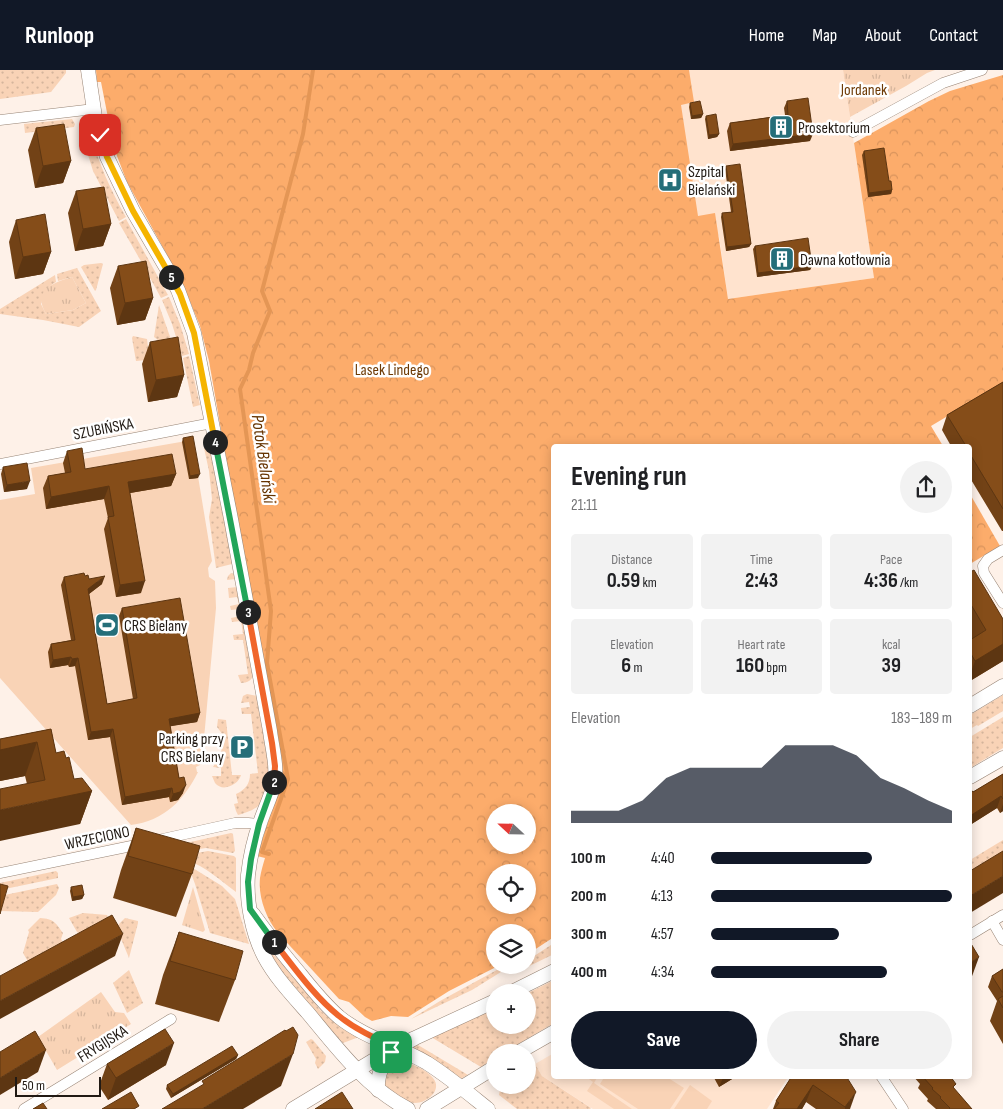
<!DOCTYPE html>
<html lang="en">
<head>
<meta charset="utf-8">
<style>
  :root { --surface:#fff; --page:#f2f2f2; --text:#202124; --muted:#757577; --accent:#111827 }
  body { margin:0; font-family:"Sofia Sans Condensed",sans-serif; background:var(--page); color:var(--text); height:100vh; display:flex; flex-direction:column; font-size:19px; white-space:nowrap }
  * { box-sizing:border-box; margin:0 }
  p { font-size:16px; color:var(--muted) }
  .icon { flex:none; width:28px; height:28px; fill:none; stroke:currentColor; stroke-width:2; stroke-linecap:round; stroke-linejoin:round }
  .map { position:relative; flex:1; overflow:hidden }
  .drawer { position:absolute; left:551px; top:374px; width:421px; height:635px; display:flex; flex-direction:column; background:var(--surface); border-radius:5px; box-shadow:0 2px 12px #0003 }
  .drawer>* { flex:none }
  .needle { width:32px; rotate:292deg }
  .buttons { position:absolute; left:486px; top:734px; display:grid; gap:10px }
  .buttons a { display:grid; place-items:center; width:50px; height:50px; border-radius:50%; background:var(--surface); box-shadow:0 2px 12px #0003; font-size:25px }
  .scale { position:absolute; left:15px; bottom:12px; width:86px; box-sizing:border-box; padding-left:5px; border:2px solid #211a14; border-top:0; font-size:14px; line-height:18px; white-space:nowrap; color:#211a14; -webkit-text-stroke:4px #fff; paint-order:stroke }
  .pin { position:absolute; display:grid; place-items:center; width:42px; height:42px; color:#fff; margin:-21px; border-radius:10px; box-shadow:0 2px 8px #0006 }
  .km { position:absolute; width:25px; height:25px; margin:-12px; border-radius:50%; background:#222; color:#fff; font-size:14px; line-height:25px; text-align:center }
  .round { display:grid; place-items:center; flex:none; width:52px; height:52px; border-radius:26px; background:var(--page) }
  .overview { display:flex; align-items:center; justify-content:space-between; height:85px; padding:0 20px }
  h1 { font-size:28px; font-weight:700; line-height:38px }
  .metrics { display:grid; grid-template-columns:repeat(3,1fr); gap:8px; height:85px; padding:5px 20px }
  .metrics div { display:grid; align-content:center; border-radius:5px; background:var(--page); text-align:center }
  .metrics b { font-size:21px; font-weight:700 }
  .metrics small { font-size:14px; font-weight:400 }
  .metrics p { font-size:14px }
  .chart { height:140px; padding:10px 20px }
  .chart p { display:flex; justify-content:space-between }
  .chart svg { width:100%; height:90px; margin-top:5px; fill:var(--accent); opacity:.7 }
  .action { display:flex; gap:10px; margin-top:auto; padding:10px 20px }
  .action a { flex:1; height:58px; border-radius:30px; background:var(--accent); color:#fff; font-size:20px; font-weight:700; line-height:58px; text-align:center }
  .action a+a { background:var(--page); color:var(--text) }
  ul { padding:0 20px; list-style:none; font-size:16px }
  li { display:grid; grid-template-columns:80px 60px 1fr; align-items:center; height:38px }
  li i { height:12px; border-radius:6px; background:var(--accent) }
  header { display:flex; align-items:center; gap:30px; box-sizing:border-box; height:70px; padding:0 25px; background:var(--accent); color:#fff }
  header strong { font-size:24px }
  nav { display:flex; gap:28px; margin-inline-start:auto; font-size:18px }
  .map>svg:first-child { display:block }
  .built { fill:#ffe3ce }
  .grass { fill:url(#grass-dots) }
  .forest { fill:url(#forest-crowns); fill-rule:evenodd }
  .park { fill:url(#park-tufts) }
  .garden { fill:#f9d3b6 }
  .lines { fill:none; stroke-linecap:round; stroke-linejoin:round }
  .stream { stroke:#e49655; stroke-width:4 }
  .street-casing { stroke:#978475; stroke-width:11 }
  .secondary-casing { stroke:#978475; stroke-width:15 }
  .street { stroke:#fff; stroke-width:10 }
  .secondary { stroke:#fff; stroke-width:14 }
  .wall { fill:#724216 }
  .shaded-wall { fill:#5d3612 }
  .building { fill:#854d19; stroke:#5d3612 }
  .split-1-casing { stroke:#fff; stroke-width:10 }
  .split-2-casing { stroke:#fff; stroke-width:10 }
  .split-3-casing { stroke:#fff; stroke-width:10 }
  .split-4-casing { stroke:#fff; stroke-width:10 }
  .split-5-casing { stroke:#fff; stroke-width:10 }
  .split-6-casing { stroke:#fff; stroke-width:10 }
  .split-1 { stroke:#f0652b; stroke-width:6 }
  .split-2 { stroke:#22a559; stroke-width:6 }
  .split-3 { stroke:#f0652b; stroke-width:6 }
  .split-4 { stroke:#22a559; stroke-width:6 }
  .split-5 { stroke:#f5b400; stroke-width:6 }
  .split-6 { stroke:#f5b400; stroke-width:6 }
  .labels { text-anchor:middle; stroke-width:5; stroke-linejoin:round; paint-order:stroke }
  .park-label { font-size:16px; fill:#6d3a05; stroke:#fff }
  .poi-label { font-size:16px; fill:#211a14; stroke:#fff; text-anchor:start }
  .street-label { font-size:16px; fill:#211a14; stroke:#fff }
  .water-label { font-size:18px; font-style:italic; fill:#663400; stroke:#fff }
</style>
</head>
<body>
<header>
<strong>Runloop</strong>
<nav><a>Home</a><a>Map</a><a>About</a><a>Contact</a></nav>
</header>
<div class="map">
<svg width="1003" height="1039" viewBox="0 0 1003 1039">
  <defs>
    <pattern id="grass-dots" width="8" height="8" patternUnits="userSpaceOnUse" patternTransform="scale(1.25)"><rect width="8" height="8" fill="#f9d3b6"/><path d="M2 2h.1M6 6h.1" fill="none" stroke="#d5b59c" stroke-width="1.8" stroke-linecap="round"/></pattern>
    <pattern id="forest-crowns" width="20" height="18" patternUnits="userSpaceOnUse" patternTransform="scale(1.25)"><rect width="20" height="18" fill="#fcac6b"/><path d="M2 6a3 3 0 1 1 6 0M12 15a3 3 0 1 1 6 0" fill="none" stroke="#d8935c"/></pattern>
    <pattern id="park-tufts" width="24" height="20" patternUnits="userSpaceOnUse" patternTransform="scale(1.25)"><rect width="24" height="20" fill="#f9d3b6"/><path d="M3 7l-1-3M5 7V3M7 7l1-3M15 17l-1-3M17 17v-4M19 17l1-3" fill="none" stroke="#d5b59c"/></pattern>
  </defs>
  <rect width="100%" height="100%" fill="#fef1e8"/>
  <g class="built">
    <polygon points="452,0 843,0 874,208 728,229 719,166"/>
    <polygon points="554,983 554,1006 789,1006 767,1039 593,1039 542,1006 535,994"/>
  </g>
  <g class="grass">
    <polygon points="0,0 66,0 66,3 51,22 0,29"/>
    <polygon points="72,49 75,54 74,57 25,63 24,54"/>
    <path d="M82 65H91C99 94 111 121 126 147L119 151 93 101Z"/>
    <polygon points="126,149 168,225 161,228 142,193 119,153"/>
    <polygon points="101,193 103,194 96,220 95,221 81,197 84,195"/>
    <path d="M77 198 101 241 79 257 43 250 0 244V239L55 205 56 212C46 217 44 224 41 234L46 244 73 240 86 233 72 207 58 211 57 204Z"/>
    <polygon points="169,227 180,254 189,284 182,286 172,254 162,230"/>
    <polygon points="159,235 176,284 154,267"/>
    <polygon points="133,266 147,269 149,285 146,290 136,291 132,268"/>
    <polygon points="189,286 200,335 193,337 183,288"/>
    <polygon points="209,377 212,383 233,492 232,494 216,498 209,447 212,429 209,401 204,378"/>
    <path d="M231 503 234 504 236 506 254 603C253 610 247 613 241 613L238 605 248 604 243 570H234L233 565 243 564 241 551 232 552 231 548 241 546 239 539 231 540 230 536 239 534 237 527 229 528 228 518 237 517 236 509 227 510 228 506Z"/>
    <path d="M247 624 258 626C262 653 279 713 259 735 253 741 245 743 238 745L236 741 234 734 238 733 236 724C245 720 250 714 250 704L258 703 251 644H242L241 638 250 637 249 632 241 633 243 626Z"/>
    <polygon points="1003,625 1003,641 978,656 977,655 970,659 970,645"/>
    <polygon points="1003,647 1003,678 970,698 970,667"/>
    <path d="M218 649 226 650 232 705H241C239 714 223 723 215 713 214 711 213 708 212 706H221V698L213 697 221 684 223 665 217 657Z"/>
    <polygon points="231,763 233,764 235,781 233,783 206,778 185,781 186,773"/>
    <polygon points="1003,770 1003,787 970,807 970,790"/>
    <path d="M208 781 234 786 236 788V822C220 810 206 797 187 790L186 785Z"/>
    <polygon points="188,795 222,816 235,829 249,874 210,863 195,814"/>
    <polygon points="56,801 58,803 58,808 0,820 0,813"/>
    <polygon points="57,814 59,818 56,825 38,842 0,841 0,826"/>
    <polygon points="83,843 107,845 110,851 83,866 77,862 69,848"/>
    <path d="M40 848C54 849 55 852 63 863L61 869 65 876 30 895 23 883 29 862 28 860Z"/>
    <polygon points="125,848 138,851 138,853 129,888 117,859 117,856"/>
    <polygon points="554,873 554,884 515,903 514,899 520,895 528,895 528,890"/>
    <path d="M272 883 305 919 320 940 333 951 359 967 343 973C319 947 286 915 271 884Z"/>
    <polygon points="506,895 508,895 509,897 472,920 411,949 440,931"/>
    <polygon points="129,900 143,933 127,943 113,913"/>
    <polygon points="554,910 554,953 505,982 495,982 495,988 481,997 431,967 495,939 495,955 528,955 528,923"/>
    <polygon points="311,969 313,970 326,986 325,992 318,999 315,993 316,989 306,972"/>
    <polygon points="414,975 418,975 468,1005 460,1009 415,980 414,978"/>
    <path d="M402 991 407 992C415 996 427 1000 433 1008 443 1020 427 1033 415 1033 405 1032 388 1020 383 1012L387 998Z"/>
    <polygon points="535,994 542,1006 591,1038 590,1039 517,1039 499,1025 501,1015 528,1015 528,997"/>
  </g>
  <g class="forest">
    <path d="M96 0H689L694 32 681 35 698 146 715 143 728 229 874 208 854 73 929 31 950 21 1003 5V313L931 356 943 376H554V867L528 884V862H495V895H500L449 921 408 947 391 946 372 951 365 947 349 932 339 929 278 863C266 848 258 827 260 808 261 801 263 795 265 788L257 786 276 726 242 480 209 291 200 256 186 222 172 194 127 112 107 60 110 58 101 12H97ZM495 742H528V775H495ZM495 802H528V835H495Z"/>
    <polygon points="970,424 1000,476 970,494"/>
  </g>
  <g class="park">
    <polygon points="843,0 935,0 927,3 906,16 850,47"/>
    <path d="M72 207 86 233 73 240 46 244C32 220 52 213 72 207Z"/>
    <polygon points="193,817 205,860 203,862 182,855"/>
    <polygon points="101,922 115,942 124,943 131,954 57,1000 38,967"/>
  </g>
  <g class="garden">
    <path d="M192 370 212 491 208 498 209 507 215 511 216 538 202 690 200 695 196 697 197 702H198C184 730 164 751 131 755L0 608V430L35 424 31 398Z"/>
    <polygon points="585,1006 598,1006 594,1013 632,1039 614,1039 587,1021 593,1012"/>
    <polygon points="605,1006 665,1006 684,1018 670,1039 638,1039 600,1014"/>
    <polygon points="690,1015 712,1031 707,1039 674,1039"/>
  </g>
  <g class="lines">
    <polyline class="stream" points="269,784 262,782 288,709 267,593 271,541 240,319 249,300 253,283 270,241 262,221 303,64 313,0"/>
    <defs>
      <g id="street">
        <polyline points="0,50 94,39"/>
        <polyline points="853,62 943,13 982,0"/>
        <polyline points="0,394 212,353"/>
        <polyline points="1003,480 988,489 983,496 984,503 1003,533"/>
        <polyline points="158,770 235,753 248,753 259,754"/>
        <polyline points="0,803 141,774"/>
        <polyline points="992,851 1003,870"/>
        <polyline points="970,865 1003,845"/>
        <polyline points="881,1006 903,1039"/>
        <polyline points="24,1039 171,949"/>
      </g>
      <g id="secondary">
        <path d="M88 0 95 47 107 87 133 141 167 199 178 220 194 263 231 449 270 661C272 678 278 697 274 714 271 727 264 740 260 753 254 769 250 788 248 805 246 830 252 863 264 886 275 907 292 925 308 943 337 978 367 1018 408 1039"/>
        <polyline points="970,636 1003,616"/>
        <polyline points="970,707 1003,688"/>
        <path d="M253 844C268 865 284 885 300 904 312 919 324 934 339 947 365 968 398 976 427 993 449 1007 468 1023 488 1039"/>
        <polyline points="512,922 554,901"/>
        <polyline points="519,982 554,962"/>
        <path d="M378 1020C377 1005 382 993 392 982"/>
        <polyline points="293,1039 379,987 415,968 495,931"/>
        <polyline points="427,1039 495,997"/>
      </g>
    </defs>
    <use href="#street" class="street-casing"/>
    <use href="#secondary" class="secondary-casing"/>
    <use href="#street" class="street"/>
    <use href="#secondary" class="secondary"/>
  </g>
  <g class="wall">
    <polygon points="787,31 810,71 730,81 727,61 730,53 785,45 784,38"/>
    <polygon points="690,33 703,44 701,48 691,49 689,37"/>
    <polygon points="706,46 719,64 717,67 708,69 705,49"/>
    <polygon points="36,58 71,91 63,113 35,118 28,80"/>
    <polygon points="864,81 889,111 892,120 891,124 868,127 862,85"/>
    <polygon points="726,96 751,174 749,177 726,181 721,147 722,143 731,142 725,99"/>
    <polygon points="76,121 111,154 103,176 75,181 68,143"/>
    <polygon points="16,150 51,182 43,204 15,209 9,172"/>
    <polygon points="755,176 812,196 810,200 757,207 753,179"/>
    <polygon points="118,196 153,228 145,250 117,255 110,218"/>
    <polygon points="150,272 184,305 177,327 148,332 142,294"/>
    <polygon points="1003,312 1003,461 1002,461 970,408 970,376 951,376 942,360 947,345"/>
    <polygon points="183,368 198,408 189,409 182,372"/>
    <polygon points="67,381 85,399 176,404 171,416 130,423 141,523 116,527 104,459 108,448 104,429 46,439 43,418 48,406 65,403 63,393"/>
    <polygon points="3,397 27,419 4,422 1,404"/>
    <polygon points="970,502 1003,549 1003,591 970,611"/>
    <polygon points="64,507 89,509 102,514 89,524 107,634 133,629 119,546 122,538 200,643 197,652 170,656 179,708 183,723 178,730 170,732 169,727 122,735 110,667 88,670 75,596 69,597 68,595 50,598 48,582 51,574 71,570 61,515"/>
    <polygon points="51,659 56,683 66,688 74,709 92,721 80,754 27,714 25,706 0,711 0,669"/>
    <polygon points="1003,704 1003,741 1000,743 997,738 970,755 970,723 973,722"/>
    <polygon points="136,758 192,804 176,847 113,828 121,800"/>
    <polygon points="71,817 84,825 82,829 72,831 70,821"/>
    <polygon points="179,862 235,910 219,952 155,934 163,905"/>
    <polygon points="1003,899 1003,974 990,951 997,931 988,917 992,906"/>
    <polygon points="238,985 236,989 171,1028 166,1019 167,1015"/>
    <polygon points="107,994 166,995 108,1030 99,1016"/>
    <polygon points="713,1006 737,1006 719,1017"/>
    <polygon points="792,1006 846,1006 850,1039 816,1039 806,1032 802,1039 773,1039 776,1031"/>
    <polygon points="913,1006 950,1006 954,1019 972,1039 936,1039 927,1031 928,1029 918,1018 920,1014"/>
  </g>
  <g class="shaded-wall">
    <polygon points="703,44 701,48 691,49 692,46"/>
    <polygon points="719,64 717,67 708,69 709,65"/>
    <polygon points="813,64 810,71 730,81 733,74"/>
    <polygon points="71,91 63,113 35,118 43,96"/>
    <polygon points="892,120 891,124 868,127 869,123"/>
    <polygon points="111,154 103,176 75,181 83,159"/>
    <polygon points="751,174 749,177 726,181 727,177"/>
    <polygon points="51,182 43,204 15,209 23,187"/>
    <polygon points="812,196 810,200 757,207 758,203"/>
    <polygon points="153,228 145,250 117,255 125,233"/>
    <polygon points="184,305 177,327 148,332 156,310"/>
    <polygon points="176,404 171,416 124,424 128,412"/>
    <polygon points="200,404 198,408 189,409 190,406"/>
    <polygon points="30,411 27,419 4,422 7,415"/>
    <polygon points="109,416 104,429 46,439 51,427"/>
    <polygon points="105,506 102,514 85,527 88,519"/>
    <polygon points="145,511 141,523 116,527 120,515"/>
    <polygon points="1003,574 1003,591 970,611 970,605 975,591"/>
    <polygon points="71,587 68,595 50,598 53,590"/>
    <polygon points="78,588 75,596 69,597 72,589"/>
    <polygon points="200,643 197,652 166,657 169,649"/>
    <polygon points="113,659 110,667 88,670 91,662"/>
    <polygon points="37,672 25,706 0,711 0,680"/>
    <polygon points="186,715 183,723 178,730 170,732 173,724"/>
    <polygon points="172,718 169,727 122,735 125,727"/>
    <polygon points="92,721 80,754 0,771 0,740"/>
    <polygon points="1001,726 997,738 970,755 970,746"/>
    <polygon points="1003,734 1003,741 1000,743"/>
    <polygon points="1003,806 1003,823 970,843 970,826"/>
    <polygon points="84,825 82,829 72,831 73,827"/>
    <polygon points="123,864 115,886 0,949 0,931"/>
    <polygon points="979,887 971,909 970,910 970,893"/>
    <polygon points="174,973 166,995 108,1030 116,1008"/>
    <polygon points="46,980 38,1002 0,1025 0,1008"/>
    <polygon points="293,984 281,1016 243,1039 202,1039"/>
    <polygon points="238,985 236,989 171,1028 173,1024"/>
    <polygon points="725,1006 737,1006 719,1017 723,1008"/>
    <polygon points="813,1015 806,1032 802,1039 797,1039"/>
    <polygon points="856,1022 850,1039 845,1039 845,1037"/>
  </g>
  <g class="building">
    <polygon points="808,28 813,64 733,74 730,53 788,45 787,31"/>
    <polygon points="700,31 703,44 692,46 690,33"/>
    <polygon points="716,44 719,64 709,65 706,46"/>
    <polygon points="64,54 71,91 43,96 36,58"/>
    <polygon points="884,78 889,111 891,111 892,120 869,123 864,81"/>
    <polygon points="740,94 751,174 727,177 722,143 733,142 726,96"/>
    <polygon points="104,117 111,154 83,159 76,121"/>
    <polygon points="45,144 51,182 23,187 16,150"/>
    <polygon points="808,168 812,196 758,203 755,176"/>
    <polygon points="146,191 153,228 125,233 118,196"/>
    <polygon points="178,267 184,305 156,310 150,272"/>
    <polygon points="1003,312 1003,439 970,384 970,376 966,376 947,345"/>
    <polygon points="193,366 200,404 190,406 183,368"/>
    <polygon points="82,378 85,399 172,384 176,404 128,412 145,511 120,515 108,447 114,446 109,416 51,427 48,406 71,402 67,381"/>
    <polygon points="27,393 30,411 7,415 3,397"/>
    <polygon points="974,500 1003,549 1003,574 975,591 970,582 970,570 986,560 970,533 970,502"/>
    <polygon points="84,503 85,506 88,505 89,509 105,506 88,519 107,634 137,628 122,538 180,528 200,643 169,649 179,708 184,707 186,715 180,722 173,724 172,718 125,727 113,659 91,662 78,588 72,589 71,587 53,590 51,574 75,570 64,507"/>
    <polygon points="51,659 56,683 64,681 66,688 69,687 74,709 82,708 92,721 0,740 0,719 45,710 37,672 0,680 0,669"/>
    <polygon points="1003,704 1003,729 1001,726 970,746 970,723 973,721 973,722"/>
    <polygon points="136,758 200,776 192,804 128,786"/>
    <polygon points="1003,781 1003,806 970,826 970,801"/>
    <polygon points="0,814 8,816 0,844"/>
    <polygon points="82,815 84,825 73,827 71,817"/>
    <polygon points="112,845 123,864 0,931 0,906"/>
    <polygon points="179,862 243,881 235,910 170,891"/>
    <polygon points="970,872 979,887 970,893"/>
    <polygon points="1003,899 1003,922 1002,922 992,906"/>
    <polygon points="1003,926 1003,938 998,929"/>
    <polygon points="293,957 298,965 293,984 202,1039 162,1039 204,1014 202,1011 285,960 286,961"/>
    <polygon points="165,959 174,973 116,1008 107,994"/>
    <polygon points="35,961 46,980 0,1008 0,982"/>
    <polygon points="232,976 238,985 173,1024 167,1015"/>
    <polygon points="792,1006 846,1006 856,1022 845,1037 813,1015 797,1039 774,1039 779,1033 776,1031"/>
    <polygon points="922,1006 950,1006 956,1014 953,1017 972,1039 949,1039 950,1038 940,1028 941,1027 932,1019 933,1018"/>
    <polygon points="131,1022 139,1036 134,1039 102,1039"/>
    <polygon points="342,1022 353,1039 315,1039"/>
    <polygon points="43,1033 47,1039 33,1039"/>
  </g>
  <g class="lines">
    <defs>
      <path id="split-1" d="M274 872C294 897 314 926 339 946 356 960 377 969 397 978L391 982"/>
      <polyline id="split-2" points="274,872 250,839 248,812 251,789 259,754 274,712"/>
      <polyline id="split-3" points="248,542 272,673 275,696 274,712"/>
      <polyline id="split-4" points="215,372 248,542"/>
      <polyline id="split-5" points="171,207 180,224 194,263 215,372"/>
      <polyline id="split-6" points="100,65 107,87 133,141 171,207"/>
    </defs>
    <use href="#split-1" class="split-1-casing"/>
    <use href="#split-2" class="split-2-casing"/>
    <use href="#split-3" class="split-3-casing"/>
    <use href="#split-4" class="split-4-casing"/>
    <use href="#split-5" class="split-5-casing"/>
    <use href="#split-6" class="split-6-casing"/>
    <use href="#split-1" class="split-1"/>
    <use href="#split-2" class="split-2"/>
    <use href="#split-3" class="split-3"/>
    <use href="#split-4" class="split-4"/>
    <use href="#split-5" class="split-5"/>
    <use href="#split-6" class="split-6"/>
  </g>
  <defs>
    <symbol id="building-square" viewBox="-11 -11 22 22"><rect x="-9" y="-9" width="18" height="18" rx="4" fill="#256e79" stroke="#fff"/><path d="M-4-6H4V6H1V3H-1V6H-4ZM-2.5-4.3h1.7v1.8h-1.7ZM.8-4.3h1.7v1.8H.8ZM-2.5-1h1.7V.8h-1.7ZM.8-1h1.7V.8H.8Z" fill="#fff"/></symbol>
    <symbol id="hospital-square" viewBox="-11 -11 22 22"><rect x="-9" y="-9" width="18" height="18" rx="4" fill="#256e79" stroke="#fff"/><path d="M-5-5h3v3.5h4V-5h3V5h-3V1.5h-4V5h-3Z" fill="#fff"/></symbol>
    <symbol id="stadium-square" viewBox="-11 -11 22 22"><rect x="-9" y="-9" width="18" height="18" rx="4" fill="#256e79" stroke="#fff"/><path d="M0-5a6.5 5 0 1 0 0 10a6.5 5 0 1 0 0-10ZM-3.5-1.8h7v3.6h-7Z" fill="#fff"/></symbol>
    <symbol id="parking-square" viewBox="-11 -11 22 22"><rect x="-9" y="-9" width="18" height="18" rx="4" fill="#256e79" stroke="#fff"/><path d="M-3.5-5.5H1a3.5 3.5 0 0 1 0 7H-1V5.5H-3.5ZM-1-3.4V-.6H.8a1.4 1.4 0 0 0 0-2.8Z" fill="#fff"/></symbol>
  </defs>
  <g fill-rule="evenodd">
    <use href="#building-square" x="767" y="43" width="28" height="28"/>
    <use href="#hospital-square" x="656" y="96" width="28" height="28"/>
    <use href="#building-square" x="768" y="175" width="28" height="28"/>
    <use href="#stadium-square" x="93" y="541" width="28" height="28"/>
    <use href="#parking-square" x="228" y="663" width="28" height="28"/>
  </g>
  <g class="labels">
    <g class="park-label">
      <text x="864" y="25">Jordanek</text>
      <text x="392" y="305">Lasek Lindego</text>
    </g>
    <g class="poi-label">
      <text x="798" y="63">Prosektorium</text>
      <text x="688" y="107">Szpital<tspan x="688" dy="18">Bielański</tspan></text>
      <text x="800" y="195">Dawna kotłownia</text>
      <text x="124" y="561">CRS Bielany</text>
      <text x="224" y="674" text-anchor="end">Parking przy<tspan x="224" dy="18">CRS Bielany</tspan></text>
    </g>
    <g class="street-label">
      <text transform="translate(103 358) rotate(-11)" y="6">SZUBIŃSKA</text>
      <text transform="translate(97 767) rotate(-12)" y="6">WRZECIONO</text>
      <text transform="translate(102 973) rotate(-32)" y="6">FRYGIJSKA</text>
    </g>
    <g class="water-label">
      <text transform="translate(264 389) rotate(82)" y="6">Potok Bielański</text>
    </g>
  </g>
</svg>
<div class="buttons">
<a><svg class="needle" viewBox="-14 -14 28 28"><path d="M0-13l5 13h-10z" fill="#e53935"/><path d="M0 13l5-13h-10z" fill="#757577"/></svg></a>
<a><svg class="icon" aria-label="locate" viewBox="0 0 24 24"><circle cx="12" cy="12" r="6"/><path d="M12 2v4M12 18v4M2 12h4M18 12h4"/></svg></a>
<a><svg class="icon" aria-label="layers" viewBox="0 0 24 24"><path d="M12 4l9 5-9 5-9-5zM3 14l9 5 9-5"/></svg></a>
<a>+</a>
<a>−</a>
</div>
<div class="scale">50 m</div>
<div class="pin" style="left:391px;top:982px;background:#1e9e55"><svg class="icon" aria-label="arrive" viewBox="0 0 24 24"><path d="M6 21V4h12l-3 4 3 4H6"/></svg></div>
<div class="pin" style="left:100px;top:65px;background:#d93025"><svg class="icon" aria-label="check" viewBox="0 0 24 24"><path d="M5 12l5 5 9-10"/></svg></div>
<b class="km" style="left:274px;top:872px">1</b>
<b class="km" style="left:274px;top:712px">2</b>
<b class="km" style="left:248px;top:542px">3</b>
<b class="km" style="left:215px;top:372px">4</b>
<b class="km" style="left:171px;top:207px">5</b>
<section class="drawer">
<div class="overview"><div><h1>Evening run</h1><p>21:11</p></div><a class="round"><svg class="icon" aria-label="share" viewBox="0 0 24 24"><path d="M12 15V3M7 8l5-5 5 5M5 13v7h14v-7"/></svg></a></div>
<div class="metrics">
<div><p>Distance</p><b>0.59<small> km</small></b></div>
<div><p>Time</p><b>2:43</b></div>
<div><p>Pace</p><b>4:36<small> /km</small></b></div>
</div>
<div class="metrics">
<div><p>Elevation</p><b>6<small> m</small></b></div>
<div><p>Heart rate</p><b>160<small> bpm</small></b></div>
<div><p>kcal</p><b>39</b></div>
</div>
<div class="chart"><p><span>Elevation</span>183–189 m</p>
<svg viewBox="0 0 160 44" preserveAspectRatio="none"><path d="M0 44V38L10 38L20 38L30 33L40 22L50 17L60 17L70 17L80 17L90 6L100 6L110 6L120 11L130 22L140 27L150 33L160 38V44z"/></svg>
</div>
<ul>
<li><b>100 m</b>4:40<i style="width:67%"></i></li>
<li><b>200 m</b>4:13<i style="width:100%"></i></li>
<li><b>300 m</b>4:57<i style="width:53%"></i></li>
<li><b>400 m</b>4:34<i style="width:73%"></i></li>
</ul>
<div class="action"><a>Save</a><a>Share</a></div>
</section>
</div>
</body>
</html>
